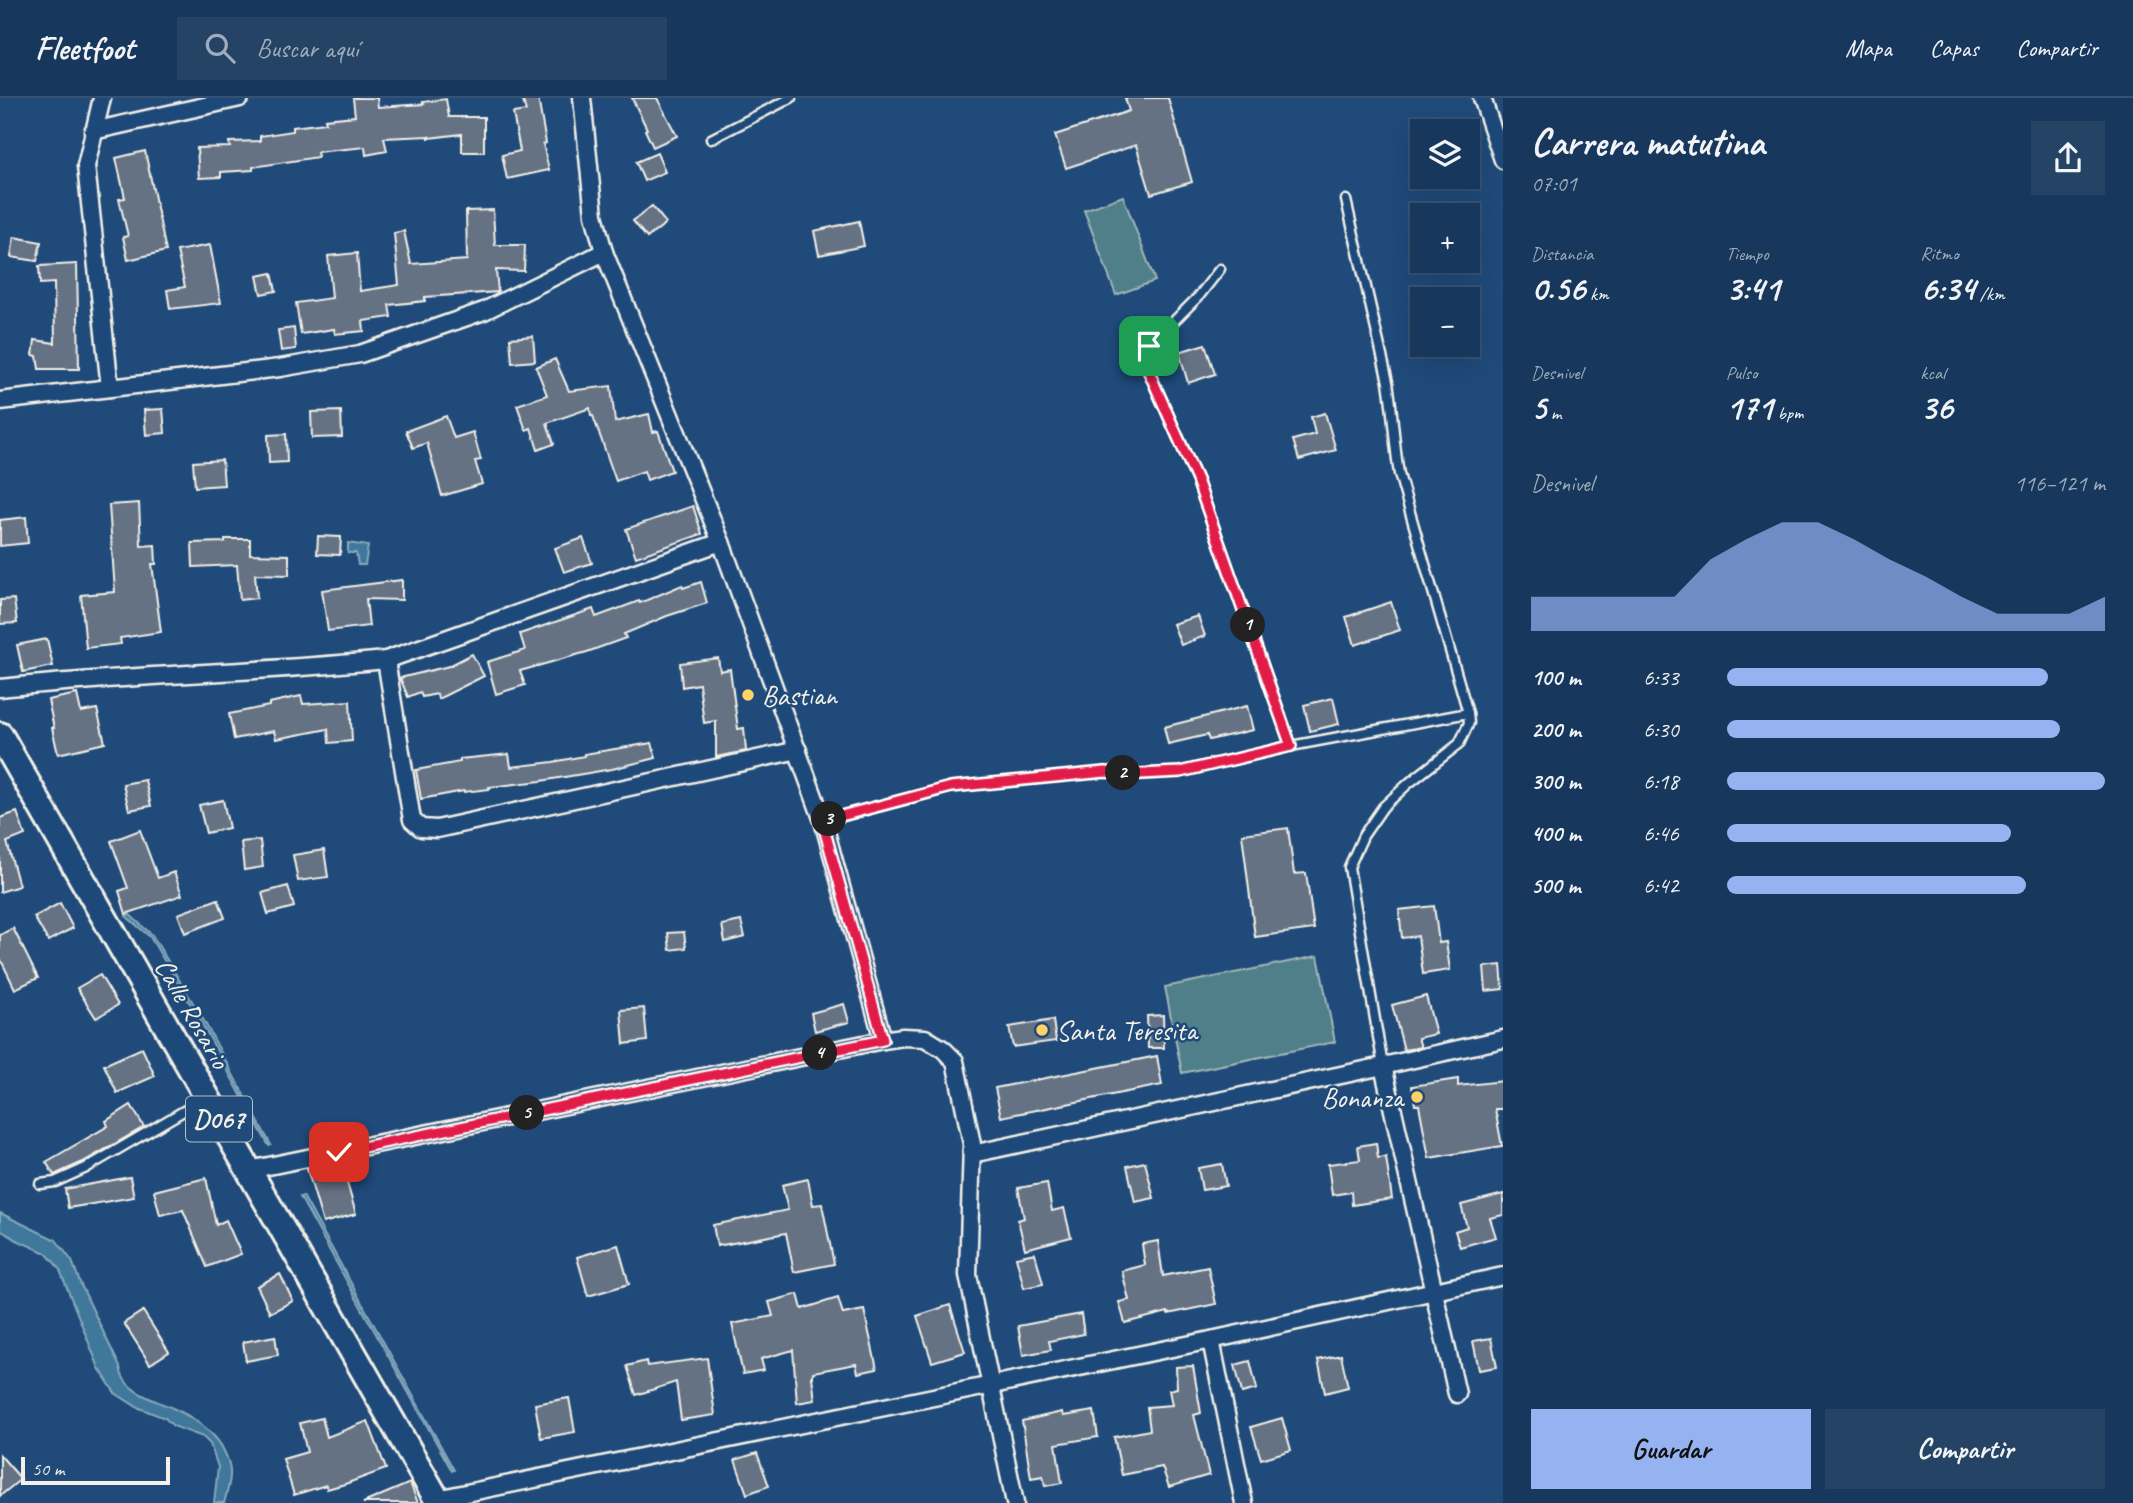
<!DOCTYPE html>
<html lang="es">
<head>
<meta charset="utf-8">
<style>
  :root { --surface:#17385c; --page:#244365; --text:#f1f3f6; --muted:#9eacbb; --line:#365272; --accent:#95b2f1 }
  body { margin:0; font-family:Caveat,sans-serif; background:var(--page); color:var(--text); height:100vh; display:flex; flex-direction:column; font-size:26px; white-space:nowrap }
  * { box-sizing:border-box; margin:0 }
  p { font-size:23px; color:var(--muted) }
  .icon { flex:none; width:38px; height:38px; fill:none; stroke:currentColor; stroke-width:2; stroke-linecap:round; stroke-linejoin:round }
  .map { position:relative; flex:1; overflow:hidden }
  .details { display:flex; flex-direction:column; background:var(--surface); width:630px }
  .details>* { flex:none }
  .controls { position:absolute; left:1410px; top:21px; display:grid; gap:14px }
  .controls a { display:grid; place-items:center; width:70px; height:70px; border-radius:0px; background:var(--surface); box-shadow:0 7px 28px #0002,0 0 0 2px var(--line); font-size:35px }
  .scale { position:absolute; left:21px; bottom:18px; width:149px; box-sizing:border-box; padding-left:7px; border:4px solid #f4f1e8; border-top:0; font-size:19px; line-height:24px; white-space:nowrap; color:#f4f1e8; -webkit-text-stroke:5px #1f4a7a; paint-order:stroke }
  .pin { position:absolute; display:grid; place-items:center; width:60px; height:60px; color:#fff; margin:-30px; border-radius:14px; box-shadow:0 4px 10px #0006 }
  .km { position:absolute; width:35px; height:35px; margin:-18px; border-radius:50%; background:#222; color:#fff; font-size:19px; line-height:35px; text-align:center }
  .round { display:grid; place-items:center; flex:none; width:74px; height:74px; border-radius:0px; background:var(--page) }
  .summary { display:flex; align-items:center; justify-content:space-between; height:119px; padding:0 28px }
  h1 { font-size:38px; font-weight:700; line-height:52px }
  .stats { display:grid; grid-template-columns:repeat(3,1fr); gap:10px; height:119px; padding:7px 28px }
  .stats div { display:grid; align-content:center }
  .stats b { font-size:35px; font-weight:700 }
  .stats small { font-size:19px; font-weight:400 }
  .stats p { font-size:19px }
  .chart { height:196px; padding:14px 28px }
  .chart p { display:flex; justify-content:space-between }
  .chart svg { width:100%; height:126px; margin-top:7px; fill:var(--accent); opacity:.7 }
  .button { display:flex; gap:14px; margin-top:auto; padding:14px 28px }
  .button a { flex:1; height:80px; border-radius:0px; background:var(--accent); color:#111; font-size:28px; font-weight:700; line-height:80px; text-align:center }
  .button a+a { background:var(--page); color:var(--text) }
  ul { padding:0 28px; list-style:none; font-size:23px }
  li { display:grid; grid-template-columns:112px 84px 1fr; align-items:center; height:52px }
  li i { height:18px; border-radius:9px; background:var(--accent) }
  header { display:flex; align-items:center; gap:42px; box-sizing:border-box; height:98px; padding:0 35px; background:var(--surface); border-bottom:2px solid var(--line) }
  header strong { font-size:33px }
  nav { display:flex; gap:38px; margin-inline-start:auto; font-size:24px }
  .search { width:490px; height:63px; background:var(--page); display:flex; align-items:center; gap:18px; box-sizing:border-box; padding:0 24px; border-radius:0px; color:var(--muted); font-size:26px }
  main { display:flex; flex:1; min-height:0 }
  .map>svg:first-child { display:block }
  .green { fill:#507f89; stroke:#a2b8b8; stroke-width:2 }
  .water { fill:#40789c; stroke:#88a8ba; stroke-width:2 }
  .building { fill:#657284; stroke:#f4f1e8; stroke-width:2 }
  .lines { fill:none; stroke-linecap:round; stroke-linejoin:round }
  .service-casing { stroke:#f4f1e8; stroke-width:13 }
  .minor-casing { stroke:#f4f1e8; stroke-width:21 }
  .primary-casing { stroke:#f4f1e8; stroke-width:30 }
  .service { stroke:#1f4a7a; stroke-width:8 }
  .minor { stroke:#1f4a7a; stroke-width:16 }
  .primary { stroke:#1f4a7a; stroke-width:24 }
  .route-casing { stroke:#fff; stroke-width:14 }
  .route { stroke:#e11d48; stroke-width:9 }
  .poi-dot { fill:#ffd166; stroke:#1f4a7a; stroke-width:2.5 }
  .labels { text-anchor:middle; stroke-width:5; stroke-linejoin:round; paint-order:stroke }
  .shield { fill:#1f4a7a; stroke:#b4bfc7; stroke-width:2 }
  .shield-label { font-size:26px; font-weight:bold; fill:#f4f1e8 }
  .poi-label { font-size:28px; fill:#f4f1e8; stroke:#1f4a7a; text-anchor:start }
  .street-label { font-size:28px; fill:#f4f1e8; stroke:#1f4a7a }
</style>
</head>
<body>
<header>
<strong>Fleetfoot</strong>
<div class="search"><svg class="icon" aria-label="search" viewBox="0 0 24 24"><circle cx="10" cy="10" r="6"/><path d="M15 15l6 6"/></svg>Buscar aquí</div>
<nav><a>Mapa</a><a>Capas</a><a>Compartir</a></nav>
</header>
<main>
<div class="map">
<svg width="1503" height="1405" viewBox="0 0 1503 1405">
  <rect width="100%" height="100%" fill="#1f4a7a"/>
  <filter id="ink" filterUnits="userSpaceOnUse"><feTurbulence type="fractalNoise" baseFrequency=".0143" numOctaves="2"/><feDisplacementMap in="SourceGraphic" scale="14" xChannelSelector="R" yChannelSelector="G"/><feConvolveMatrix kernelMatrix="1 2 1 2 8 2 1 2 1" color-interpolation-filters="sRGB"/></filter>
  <g filter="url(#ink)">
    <g class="green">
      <polygon points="1123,98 1155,183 1116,197 1084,112"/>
      <polygon points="1318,858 1335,944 1182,975 1165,889"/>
    </g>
    <g class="water">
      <polygon points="348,445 368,448 365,467 358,467 356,455 348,455"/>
      <polygon points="129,816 152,837 204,923 271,1047 269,1048 201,924 150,839 126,818"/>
      <polygon points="303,1098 454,1372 452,1373 300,1099"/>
      <path d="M0 1115 56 1142 72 1163 81 1187 120 1269C123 1296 158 1302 179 1313 195 1321 210 1331 221 1347 225 1355 230 1363 230 1373 231 1383 227 1395 224 1405H214L218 1369 210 1346 203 1339 173 1328 165 1320 137 1309 115 1295 99 1270 59 1170 46 1155 17 1142 0 1132Z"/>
    </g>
    <g class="building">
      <polygon points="353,0 377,0 378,9 424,6 423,4 446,1 449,19 484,19 484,54 462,54 462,36 429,40 429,38 384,40 387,53 366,57 365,49 317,54 318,59 253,69 253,72 221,74 221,79 199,80 197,50 230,49 229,44 260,43 260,38 293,33 293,29 326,25 325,21 355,18"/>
      <polygon points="522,0 538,0 546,45 543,46 549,72 507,81 502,57 520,53 513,15 526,13"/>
      <polygon points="632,0 657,0 677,38 653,49 645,32 647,31"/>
      <polygon points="1125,0 1168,0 1192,84 1151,96 1136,47 1066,70 1055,37 1129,13"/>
      <polygon points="145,53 166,153 128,162 123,139 128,138 119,101 125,100 116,60"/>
      <polygon points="657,55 665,74 644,83 636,64"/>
      <polygon points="652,108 666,125 647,140 633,123"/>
      <polygon points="493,112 495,147 525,147 524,173 496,172 498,194 425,199 425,203 389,207 391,219 363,223 364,233 335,236 334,231 301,236 296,205 332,200 328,158 357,155 360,193 399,187 394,135 404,133 411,166 467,162 466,113"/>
      <polygon points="859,123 864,148 819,157 814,133"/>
      <polygon points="14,139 41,144 37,163 11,159"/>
      <polygon points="210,147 221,205 170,211 167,192 185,189 177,153"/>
      <polygon points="77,166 79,271 39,271 37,258 33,257 35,242 55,245 54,185 40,186 39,168"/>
      <polygon points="272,175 276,193 261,196 257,178"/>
      <polygon points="294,230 296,251 281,253 278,232"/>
      <polygon points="533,238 535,263 512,265 510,240"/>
      <polygon points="1205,246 1215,276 1188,285 1179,254"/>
      <polygon points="555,261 569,293 611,288 615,324 649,316 653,334 658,333 672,373 647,382 644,373 616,383 593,318 591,318 590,310 547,325 554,346 538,352 531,330 526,332 517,307 547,297 536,269"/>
      <polygon points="163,311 165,335 146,337 144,312"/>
      <polygon points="341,313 342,339 312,340 311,314"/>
      <polygon points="1325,315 1336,352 1299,362 1293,342 1315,336 1311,319"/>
      <polygon points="446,318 454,340 473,334 481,362 475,363 482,386 442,398 427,345 413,350 406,333"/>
      <polygon points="286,336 287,364 269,365 268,337"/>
      <polygon points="222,362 224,387 195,389 193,364"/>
      <polygon points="139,405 141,448 155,447 156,466 152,466 161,534 120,540 121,546 86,550 81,497 115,494 109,407"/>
      <polygon points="693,408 702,436 636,459 626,431"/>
      <polygon points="26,419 28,445 0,448 0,422"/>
      <polygon points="318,438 341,439 340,457 317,456"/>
      <polygon points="583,440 592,465 564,474 555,450"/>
      <polygon points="225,441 250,441 250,456 289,457 289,477 255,476 257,500 240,502 237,467 193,469 192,445 225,444"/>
      <polygon points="402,482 402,502 366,501 369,528 328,533 322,492"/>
      <polygon points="701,484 707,505 667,518 624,536 626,540 587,554 520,573 525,587 496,596 487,564 525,552 520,536 593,511 596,519 639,503 640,505 682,487 683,490"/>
      <polygon points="14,501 17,525 0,526 0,502"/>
      <polygon points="1391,504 1400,532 1355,547 1346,519"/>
      <polygon points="1198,518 1205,538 1181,547 1173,526"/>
      <polygon points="47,541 53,568 23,574 17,547"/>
      <polygon points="472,556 484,578 438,601 437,596 422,599 420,594 408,599 400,580 449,568"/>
      <polygon points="718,560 720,573 730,571 738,631 744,630 746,653 716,659 716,623 704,625 699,586 682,589 680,565"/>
      <polygon points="77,596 81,614 97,611 105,645 58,656 52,630 54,630 48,602"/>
      <polygon points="301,598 303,606 350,603 352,643 329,645 328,631 276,641 274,633 234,641 229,616 269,608 269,605"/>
      <polygon points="1333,600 1339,626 1310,633 1304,607"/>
      <polygon points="1247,608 1253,632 1209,642 1207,637 1168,646 1164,629"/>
      <polygon points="652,645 656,660 612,671 541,683 489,689 490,691 464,694 464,693 421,701 416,672 460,664 460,661 509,656 511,669 553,664 584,658 584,656"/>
      <polygon points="145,682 151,708 129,712 123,686"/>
      <polygon points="223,702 229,730 206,735 199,707"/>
      <polygon points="17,714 25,737 7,744 19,788 0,794 0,720"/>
      <polygon points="1288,730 1294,776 1306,775 1314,831 1255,839 1242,736"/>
      <polygon points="140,732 158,780 174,774 182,797 126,816 119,793 128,790 111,743"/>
      <polygon points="260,742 263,769 244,772 241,744"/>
      <polygon points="324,752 328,779 298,783 293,757"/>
      <polygon points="288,788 294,809 268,816 262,795"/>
      <polygon points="218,801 225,820 185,835 178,816"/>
      <polygon points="60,805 73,830 48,843 34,819"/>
      <polygon points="1434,808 1439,845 1446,844 1450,872 1423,876 1418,838 1402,840 1399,812"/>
      <polygon points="741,823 745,839 725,844 722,827"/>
      <polygon points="13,830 38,880 15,891 0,860 0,837"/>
      <polygon points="684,834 686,850 670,852 668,835"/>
      <polygon points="1501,867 1503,891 1486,893 1484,869"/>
      <polygon points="100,877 118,907 96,920 77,890"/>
      <polygon points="1426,898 1436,936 1418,940 1421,949 1404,952 1392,907"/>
      <polygon points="844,906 849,924 815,933 811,915"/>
      <polygon points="644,910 647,943 624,946 621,912"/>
      <polygon points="1163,917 1164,950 1148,950 1147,918"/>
      <polygon points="1053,922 1056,943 1013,949 1009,929"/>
      <polygon points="142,950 155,978 117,995 104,967"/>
      <polygon points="1157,958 1162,987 1001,1019 995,990"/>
      <polygon points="1458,981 1458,988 1503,983 1503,1011 1495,1011 1502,1048 1429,1060 1419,1007 1415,1007 1412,988"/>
      <polygon points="131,1007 144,1029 83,1064 54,1077 46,1064 108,1028 106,1023"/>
      <polygon points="1376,1045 1378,1060 1386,1059 1392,1101 1352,1107 1351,1094 1332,1097 1328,1066 1360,1062 1358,1048"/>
      <polygon points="341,1064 356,1116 323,1125 307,1071"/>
      <polygon points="1145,1064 1154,1100 1135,1104 1127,1068"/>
      <polygon points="1222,1066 1226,1088 1202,1092 1198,1070"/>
      <polygon points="130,1079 134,1099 68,1110 65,1091"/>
      <polygon points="206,1080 216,1127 226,1122 241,1156 207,1169 183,1112 160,1117 154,1093"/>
      <polygon points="808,1081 813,1107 822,1106 834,1166 794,1174 786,1135 717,1148 713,1127 788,1112 782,1087"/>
      <polygon points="1047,1085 1052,1113 1064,1110 1071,1139 1025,1151 1018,1122 1024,1120 1018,1090"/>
      <polygon points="1503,1096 1503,1117 1490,1120 1496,1139 1460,1149 1455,1133 1467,1129 1461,1107"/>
      <polygon points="1158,1143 1163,1178 1208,1169 1216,1206 1168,1216 1168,1214 1125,1225 1119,1204 1129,1202 1122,1173 1145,1167 1142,1146"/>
      <polygon points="618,1147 629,1186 588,1198 577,1159"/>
      <polygon points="1035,1155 1043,1186 1024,1190 1016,1159"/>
      <polygon points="280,1176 293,1203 270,1215 257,1188"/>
      <polygon points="798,1196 802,1211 838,1200 843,1216 864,1212 877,1271 858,1275 856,1266 813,1274 813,1279 812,1279 815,1302 797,1305 793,1252 761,1261 764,1272 743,1276 732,1226 773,1218 769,1204"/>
      <polygon points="950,1207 965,1254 932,1264 917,1218"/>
      <polygon points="143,1213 169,1254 150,1266 124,1225"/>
      <polygon points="1081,1216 1084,1236 1049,1243 1051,1252 1023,1257 1018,1228"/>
      <polygon points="275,1238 278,1257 246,1263 243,1244"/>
      <polygon points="1491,1240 1497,1269 1479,1272 1473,1243"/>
      <polygon points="1341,1257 1348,1289 1325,1295 1318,1262"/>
      <polygon points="707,1260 715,1317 681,1322 676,1284 636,1297 627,1268 646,1263 647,1268"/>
      <polygon points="1250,1263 1257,1291 1242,1295 1235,1267"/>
      <polygon points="1193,1268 1201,1315 1194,1317 1209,1377 1169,1389 1162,1369 1122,1377 1114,1339 1150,1332 1147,1309 1172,1307 1169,1292 1177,1290 1176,1269"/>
      <polygon points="569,1300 575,1334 541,1340 535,1306"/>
      <polygon points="1094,1313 1098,1339 1056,1346 1062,1385 1045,1388 1043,1378 1031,1380 1022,1323 1062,1314 1063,1318"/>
      <polygon points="322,1320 327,1339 368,1323 386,1371 345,1386 327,1391 326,1387 294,1397 283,1361 307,1354 300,1325"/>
      <polygon points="1282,1320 1291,1352 1261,1361 1251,1329"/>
      <polygon points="757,1355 769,1388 747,1396 735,1362"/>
      <polygon points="0,1357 21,1381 0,1398"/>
      <polygon points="410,1385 418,1405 363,1405"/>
    </g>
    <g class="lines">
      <defs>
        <g id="service">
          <polyline points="711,41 791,0"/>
          <path d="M1346 102 1388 284C1393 315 1394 345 1399 376L1468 615 1469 625 1459 646 1409 685 1383 709 1363 738 1349 769 1383 968"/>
          <polyline points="1220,171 1199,198 1149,248 1145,265 1197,382 1291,648"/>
          <polyline points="823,723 951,689 1105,674 1141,676 1180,674 1291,648 1468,615"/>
          <polyline points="40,1086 55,1084 86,1070 204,1001"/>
        </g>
        <g id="minor">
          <polyline points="102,0 86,68 110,290"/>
          <polyline points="582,0 594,117 604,154 721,444 823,723 883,942"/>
          <polyline points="1482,0 1503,62"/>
          <polyline points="93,33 240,0"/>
          <polyline points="0,303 280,270 360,256 484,213 604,154"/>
          <polyline points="386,562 412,722 421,730 437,731 798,652"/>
          <path d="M0 590C128 576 258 575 386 562L721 444"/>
          <polyline points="1383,968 1457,1296"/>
          <polyline points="972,1056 1383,968 1503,941"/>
          <polyline points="249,1072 883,942 903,939 925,940 943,951 955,963 972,1046 968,1177 1015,1405"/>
          <polyline points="1211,1242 1244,1405"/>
          <polyline points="437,1401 1211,1242 1503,1178"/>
        </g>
        <polyline id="primary" points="0,637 439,1405"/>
      </defs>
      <use href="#service" class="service-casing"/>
      <use href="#minor" class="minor-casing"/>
      <use href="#primary" class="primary-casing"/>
      <use href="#service" class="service"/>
      <use href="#minor" class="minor"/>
      <use href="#primary" class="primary"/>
    </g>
  </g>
  <g class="lines" filter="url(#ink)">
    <defs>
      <polyline id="route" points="339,1054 883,942 822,723 951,689 1105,674 1140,676 1180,674 1291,648 1197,382 1145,265 1149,248"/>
    </defs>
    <use href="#route" class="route-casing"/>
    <use href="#route" class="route"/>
  </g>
  <g class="poi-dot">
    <circle cx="748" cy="597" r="7"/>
    <circle cx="1042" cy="932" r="7"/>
    <circle cx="1417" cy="999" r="7"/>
  </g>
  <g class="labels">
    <rect class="shield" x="186" y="998.5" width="66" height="45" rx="5"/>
    <g class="shield-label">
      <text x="219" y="1030">D067</text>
    </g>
    <g class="poi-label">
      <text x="762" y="607">Bastian</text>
      <text x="1056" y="942">Santa Teresita</text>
      <text x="1403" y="1009" text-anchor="end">Bonanza</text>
    </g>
    <g class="street-label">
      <text transform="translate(193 915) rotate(60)" y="10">Calle Rosario</text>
    </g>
  </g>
</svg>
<div class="controls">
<a><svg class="icon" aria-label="layers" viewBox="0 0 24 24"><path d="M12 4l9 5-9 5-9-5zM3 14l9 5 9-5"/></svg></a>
<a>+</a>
<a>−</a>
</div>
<div class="scale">50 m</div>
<div class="pin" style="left:1149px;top:248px;background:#1e9e55"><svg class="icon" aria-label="arrive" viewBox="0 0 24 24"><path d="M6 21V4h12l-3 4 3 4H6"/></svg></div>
<div class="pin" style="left:339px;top:1054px;background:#d93025"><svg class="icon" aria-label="check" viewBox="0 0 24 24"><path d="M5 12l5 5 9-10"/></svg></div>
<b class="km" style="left:1248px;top:527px">1</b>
<b class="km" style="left:1123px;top:675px">2</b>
<b class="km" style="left:829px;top:721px">3</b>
<b class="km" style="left:820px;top:955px">4</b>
<b class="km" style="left:527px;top:1015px">5</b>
</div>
<section class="details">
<div class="summary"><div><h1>Carrera matutina</h1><p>07:01</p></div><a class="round"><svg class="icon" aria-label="share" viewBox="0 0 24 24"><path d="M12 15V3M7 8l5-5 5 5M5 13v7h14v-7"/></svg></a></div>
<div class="stats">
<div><p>Distancia</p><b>0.56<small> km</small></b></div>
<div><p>Tiempo</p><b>3:41</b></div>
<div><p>Ritmo</p><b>6:34<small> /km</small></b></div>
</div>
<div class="stats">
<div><p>Desnivel</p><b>5<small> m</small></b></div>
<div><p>Pulso</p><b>171<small> bpm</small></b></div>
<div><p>kcal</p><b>36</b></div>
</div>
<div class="chart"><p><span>Desnivel</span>116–121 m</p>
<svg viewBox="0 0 160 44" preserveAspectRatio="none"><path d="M0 44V32L10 32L20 32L30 32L40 32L50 19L60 12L70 6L80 6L90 12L100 19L110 25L120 32L130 38L140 38L150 38L160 32V44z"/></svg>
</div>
<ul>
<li><b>100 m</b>6:33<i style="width:85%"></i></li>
<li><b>200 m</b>6:30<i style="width:88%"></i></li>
<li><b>300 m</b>6:18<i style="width:100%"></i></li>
<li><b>400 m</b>6:46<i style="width:75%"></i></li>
<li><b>500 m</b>6:42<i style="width:79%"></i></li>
</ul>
<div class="button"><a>Guardar</a><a>Compartir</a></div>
</section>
</main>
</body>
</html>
